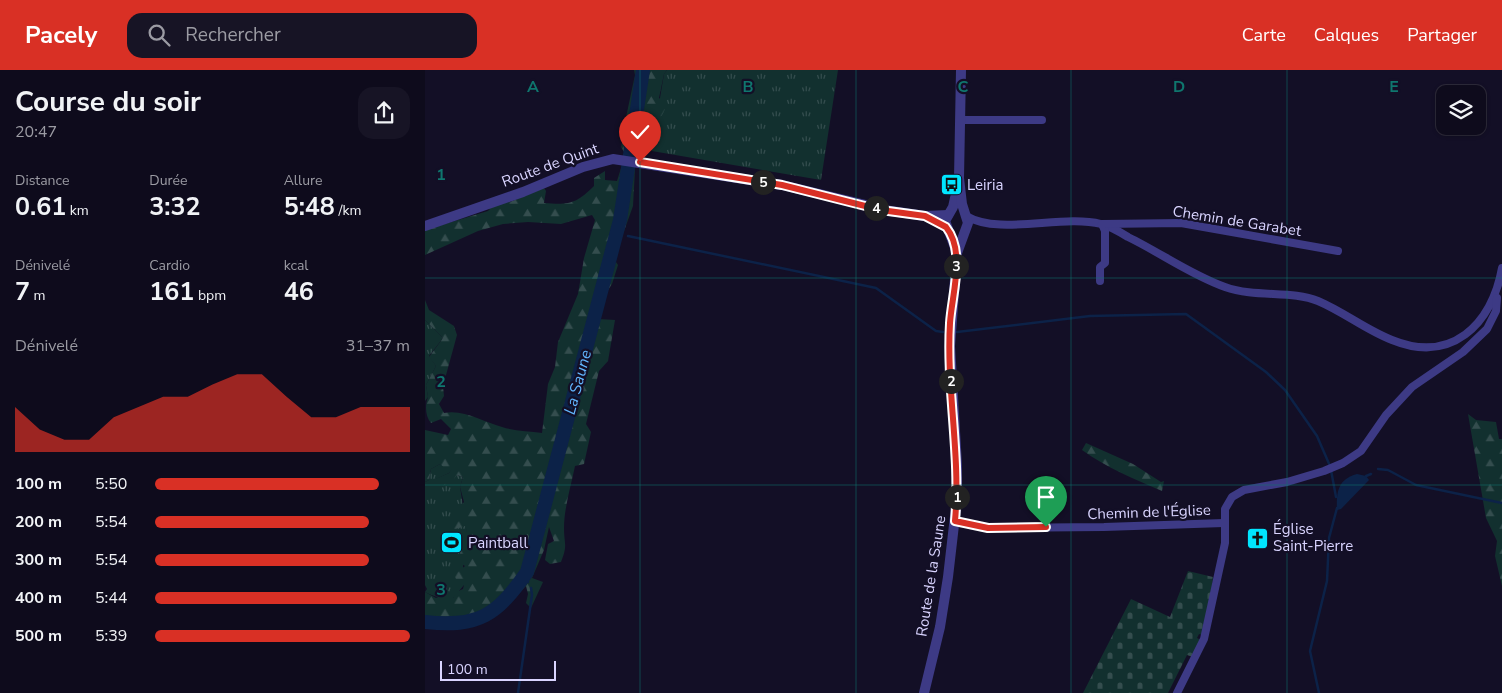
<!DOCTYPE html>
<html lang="fr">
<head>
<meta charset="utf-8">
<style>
  :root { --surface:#0e0b1c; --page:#171425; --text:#f1f3f6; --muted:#9b9ba3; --line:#2e2b3b; --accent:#d93025 }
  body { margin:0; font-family:"Nunito Sans",sans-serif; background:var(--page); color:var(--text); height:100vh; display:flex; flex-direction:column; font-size:19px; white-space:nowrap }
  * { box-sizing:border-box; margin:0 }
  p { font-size:16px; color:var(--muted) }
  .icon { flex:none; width:28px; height:28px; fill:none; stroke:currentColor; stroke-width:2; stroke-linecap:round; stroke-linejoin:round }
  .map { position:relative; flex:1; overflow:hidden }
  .side { display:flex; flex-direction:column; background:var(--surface); width:425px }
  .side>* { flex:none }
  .fabs { position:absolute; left:1011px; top:15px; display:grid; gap:10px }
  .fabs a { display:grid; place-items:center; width:50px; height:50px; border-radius:10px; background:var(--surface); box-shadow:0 1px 4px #0004,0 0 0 1px var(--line); font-size:25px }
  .scale { position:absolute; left:15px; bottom:12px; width:116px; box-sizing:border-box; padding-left:5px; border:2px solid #d9d4ff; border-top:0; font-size:14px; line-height:18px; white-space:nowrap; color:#d9d4ff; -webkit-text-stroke:4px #130f26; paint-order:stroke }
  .pin { position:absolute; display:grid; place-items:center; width:42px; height:42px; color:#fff; margin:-51px -21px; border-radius:50% 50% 50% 0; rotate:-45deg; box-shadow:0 0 5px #0007 }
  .pin .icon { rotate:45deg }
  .km { position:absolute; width:25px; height:25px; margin:-12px; border-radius:50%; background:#222; color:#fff; font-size:14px; line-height:25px; text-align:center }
  .round { display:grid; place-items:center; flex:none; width:52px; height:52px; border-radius:15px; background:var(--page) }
  .headline { display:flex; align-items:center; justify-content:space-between; height:85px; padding:0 15px }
  h1 { font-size:28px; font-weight:700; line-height:38px }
  .figures { display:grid; grid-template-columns:repeat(3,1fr); gap:8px; height:85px; padding:5px 15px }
  .figures div { display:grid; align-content:center }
  .figures b { font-size:25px; font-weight:700 }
  .figures small { font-size:14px; font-weight:400 }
  .figures p { font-size:14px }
  .chart { height:140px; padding:10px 15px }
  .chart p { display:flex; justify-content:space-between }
  .chart svg { width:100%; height:90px; margin-top:5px; fill:var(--accent); opacity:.7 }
  ul { padding:0 15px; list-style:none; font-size:16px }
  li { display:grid; grid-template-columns:80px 60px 1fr; align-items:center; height:38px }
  li i { height:12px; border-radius:6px; background:var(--accent) }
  header { display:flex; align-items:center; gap:30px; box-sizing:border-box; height:70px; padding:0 25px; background:var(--accent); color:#fff }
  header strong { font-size:24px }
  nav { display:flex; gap:28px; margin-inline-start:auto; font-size:18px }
  .search { width:350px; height:45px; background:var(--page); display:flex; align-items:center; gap:12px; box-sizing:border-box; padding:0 18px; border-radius:15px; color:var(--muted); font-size:19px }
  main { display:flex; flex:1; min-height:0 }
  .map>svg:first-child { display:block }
  .grass { fill:url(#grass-tufts) }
  .forest { fill:url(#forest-firs) }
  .cemetery { fill:url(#cemetery-stones) }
  .water { fill:#0c2248 }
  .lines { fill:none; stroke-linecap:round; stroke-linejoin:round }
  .stream { stroke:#0c2248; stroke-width:2.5 }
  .river { stroke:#0c2248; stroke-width:14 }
  .minor { stroke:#3d3a85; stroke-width:8 }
  .tertiary { stroke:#3d3a85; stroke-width:10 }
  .route-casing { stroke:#fff; stroke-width:10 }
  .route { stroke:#d93025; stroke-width:6 }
  .grid { fill:none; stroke:#0f766e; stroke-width:1; stroke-opacity:0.55 }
  .labels { text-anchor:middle; stroke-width:4.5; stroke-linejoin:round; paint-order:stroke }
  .street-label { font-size:15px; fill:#d9d4ff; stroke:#130f26 }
  .poi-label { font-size:15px; fill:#d9d4ff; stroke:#130f26; text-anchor:start }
  .water-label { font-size:16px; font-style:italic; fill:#62b6ff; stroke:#130f26 }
  .grid-label { font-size:16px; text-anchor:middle; font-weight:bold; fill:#0f766e; stroke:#130f26; stroke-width:4.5; stroke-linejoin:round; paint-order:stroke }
</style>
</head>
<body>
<header>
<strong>Pacely</strong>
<div class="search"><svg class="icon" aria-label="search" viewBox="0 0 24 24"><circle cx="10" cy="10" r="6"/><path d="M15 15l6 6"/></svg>Rechercher</div>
<nav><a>Carte</a><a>Calques</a><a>Partager</a></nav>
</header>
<main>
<section class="side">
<div class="headline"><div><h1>Course du soir</h1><p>20:47</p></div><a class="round"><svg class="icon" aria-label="share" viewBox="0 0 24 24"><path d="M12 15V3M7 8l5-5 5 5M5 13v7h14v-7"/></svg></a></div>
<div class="figures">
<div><p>Distance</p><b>0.61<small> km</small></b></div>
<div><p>Durée</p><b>3:32</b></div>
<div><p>Allure</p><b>5:48<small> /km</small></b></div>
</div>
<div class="figures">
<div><p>Dénivelé</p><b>7<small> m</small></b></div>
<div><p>Cardio</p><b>161<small> bpm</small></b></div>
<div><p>kcal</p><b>46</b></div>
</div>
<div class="chart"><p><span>Dénivelé</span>31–37 m</p>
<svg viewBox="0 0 160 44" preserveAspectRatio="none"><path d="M0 44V22L10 33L20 38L30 38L40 27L50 22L60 17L70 17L80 11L90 6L100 6L110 17L120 27L130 27L140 22L150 22L160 22V44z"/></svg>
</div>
<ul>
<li><b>100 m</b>5:50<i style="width:88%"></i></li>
<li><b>200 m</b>5:54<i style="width:84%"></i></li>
<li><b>300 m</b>5:54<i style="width:84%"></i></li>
<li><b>400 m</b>5:44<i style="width:95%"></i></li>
<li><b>500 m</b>5:39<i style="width:100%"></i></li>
</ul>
</section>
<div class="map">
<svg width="1077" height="623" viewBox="0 0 1077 623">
  <defs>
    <pattern id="grass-tufts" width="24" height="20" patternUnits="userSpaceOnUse" patternTransform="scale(1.25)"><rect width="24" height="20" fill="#12302f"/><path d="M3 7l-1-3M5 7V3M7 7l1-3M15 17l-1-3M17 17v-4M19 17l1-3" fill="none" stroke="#344d4e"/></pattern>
    <pattern id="forest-firs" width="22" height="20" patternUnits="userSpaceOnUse" patternTransform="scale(1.25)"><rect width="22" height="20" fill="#12302f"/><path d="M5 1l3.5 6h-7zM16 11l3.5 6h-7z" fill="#344d4e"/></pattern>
    <pattern id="cemetery-stones" width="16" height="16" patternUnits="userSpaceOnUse" patternTransform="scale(1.25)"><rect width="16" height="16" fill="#12302f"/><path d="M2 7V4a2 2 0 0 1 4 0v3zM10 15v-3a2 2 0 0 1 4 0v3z" fill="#344d4e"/></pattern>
  </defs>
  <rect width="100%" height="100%" fill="#130f26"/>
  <g class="grass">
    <polygon points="242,0 413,0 396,110 227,81 224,77 226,53 231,52 239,4"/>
    <polygon points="0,250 18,268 4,286 11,296 1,315 3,327 0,331"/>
    <path d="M15 394 28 398 24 403 9 410 32 405 38 407 35 417 42 461 37 476 39 515 28 528C17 529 10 527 0 522L2 519 0 515V412L4 410 6 399Z"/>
  </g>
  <g class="forest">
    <path d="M209 0H242L239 4 234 28 242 34C237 47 234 53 219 53L222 66 216 78 201 85 196 77 199 64 196 58 200 52 210 5Z"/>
    <path d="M197 95 210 99 208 136 189 189 193 195 187 214 177 229 173 249 190 250 183 291 174 301 161 354 166 362 159 394 150 396C146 416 139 438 139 458 139 475 143 474 136 492L125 494 120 490 123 474 129 471 124 457 119 480 107 508 118 512 106 538 101 533 103 524 101 516C67 553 51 561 0 555V522L11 528 18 525 28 528 31 522 38 519 39 515 33 513 29 505 40 496 33 492 37 475 35 467 42 461 40 456 28 460 26 448 39 432 35 417 38 407 32 405 28 410 12 419 8 410 24 403 27 398 21 399 15 394 6 399 4 410 0 412V360L23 365 26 359 16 349 6 353C0 346 0 335 3 327L1 315 11 296 4 287 18 268 0 250V230L4 240 29 256 32 265 18 316 19 326 14 334 19 343C39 339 58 352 77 357 89 361 104 361 117 363L123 314 130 297 133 272 153 224 159 188 170 150 167 145 136 154 103 152 78 154 53 161 0 185V160L63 141 70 133 85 132 119 118 121 121 119 133C144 135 151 134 169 116V108L180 101V110L192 111Z"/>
    <polygon points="1043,344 1051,350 1071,352 1074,369 1077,369 1077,516 1070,486 1072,471 1061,448"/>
    <path d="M661 373 708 394 736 412 739 411 737 421C709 409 682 398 657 380Z"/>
  </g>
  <polygon class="cemetery" points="763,501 788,507 784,544 777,565 774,564 772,568 776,570 768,587 762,585 743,623 658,623 706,529 745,547"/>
  <path class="water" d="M932 404 941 406 944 410 916 439 912 440C911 422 913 409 932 404Z"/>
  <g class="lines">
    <g class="stream">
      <polyline points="191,164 195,165"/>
      <polyline points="203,166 451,218 511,261 518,262"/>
      <polyline points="532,262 665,246 761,244 841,302 860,320 892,366 905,396"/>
      <polyline points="953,399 963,400 991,415 1077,433"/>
      <polyline points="906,400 911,427"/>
      <polyline points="941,406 946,404"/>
      <polyline points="100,505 103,512"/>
      <polyline points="93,623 107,525 106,518"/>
      <polyline points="894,623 885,581 902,511 904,468 912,438"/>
    </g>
    <path class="river" d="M0 552C54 558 72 545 102 502L195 150 218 0"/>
    <g class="minor">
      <polyline points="536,50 617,50"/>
      <path d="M541 146C575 166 637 144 676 154 685 156 695 162 703 167 736 183 766 205 800 217 831 228 867 220 893 231 919 242 941 260 967 270 1026 294 1067 255 1077 198"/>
      <polyline points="675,211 675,197 680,193 680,161 677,154 756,153 913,181"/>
      <polyline points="530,451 563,458 679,457 799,453"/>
      <polyline points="752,623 779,569 800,473 800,439 807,427 819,420 862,412 899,401 918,393 936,381 961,345 987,317 1038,282 1062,259 1071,241 1072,228"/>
    </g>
    <g class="tertiary">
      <polyline points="532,119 528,137 520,151 532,183"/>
      <polyline points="0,156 98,122 158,97 188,89 357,115 466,141 500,146 523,145"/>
      <polyline points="499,623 515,557 523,507 532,429 532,395 525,276 532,183 543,153 537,134 534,108 536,0"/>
    </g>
  </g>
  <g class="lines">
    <defs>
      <path id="route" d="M215 92 357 115 456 140 500 146 521 157C541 182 527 223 525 253 521 319 536 385 530 451L563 458 621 457"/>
    </defs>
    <use href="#route" class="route-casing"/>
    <use href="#route" class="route"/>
  </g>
  <path class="grid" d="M215 0V623M431 0V623M646 0V623M862 0V623M0 208H1077M0 415H1077"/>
  <defs>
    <symbol id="bus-square" viewBox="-11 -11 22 22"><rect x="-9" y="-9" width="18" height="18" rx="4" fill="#00e5ff" stroke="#130f26"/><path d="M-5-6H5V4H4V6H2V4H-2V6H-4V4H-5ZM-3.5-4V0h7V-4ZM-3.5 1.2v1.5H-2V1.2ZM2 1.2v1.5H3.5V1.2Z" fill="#111"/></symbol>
    <symbol id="church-square" viewBox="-11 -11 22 22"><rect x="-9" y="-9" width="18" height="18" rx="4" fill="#00e5ff" stroke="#130f26"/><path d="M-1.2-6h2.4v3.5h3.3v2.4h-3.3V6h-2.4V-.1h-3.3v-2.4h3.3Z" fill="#111"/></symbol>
    <symbol id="stadium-square" viewBox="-11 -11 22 22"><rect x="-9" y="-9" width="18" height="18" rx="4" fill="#00e5ff" stroke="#130f26"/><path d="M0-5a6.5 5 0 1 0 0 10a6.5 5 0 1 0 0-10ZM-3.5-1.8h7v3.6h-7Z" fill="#111"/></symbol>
  </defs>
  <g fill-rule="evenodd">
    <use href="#bus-square" x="514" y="102" width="25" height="25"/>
    <use href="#church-square" x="820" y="456" width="25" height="25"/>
    <use href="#stadium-square" x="14" y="460" width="25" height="25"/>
  </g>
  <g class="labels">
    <g class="street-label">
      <text transform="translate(125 95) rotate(-20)" y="5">Route de Quint</text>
      <text transform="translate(812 151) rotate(9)" y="5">Chemin de Garabet</text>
      <text transform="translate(724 442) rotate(-2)" y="5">Chemin de l'Église</text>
      <text transform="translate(506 506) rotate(-81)" y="5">Route de la Saune</text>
    </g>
    <g class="poi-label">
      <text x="542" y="120">Leiria</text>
      <text x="848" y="464">Église<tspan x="848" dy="17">Saint-Pierre</tspan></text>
      <text x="43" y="478">Paintball</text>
    </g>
    <g class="water-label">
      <text transform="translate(152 312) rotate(-75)" y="6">La Saune</text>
    </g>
  </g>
  <g class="grid-label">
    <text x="108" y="22">A</text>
    <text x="323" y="22">B</text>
    <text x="538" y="22">C</text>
    <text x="754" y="22">D</text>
    <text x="969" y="22">E</text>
    <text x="16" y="110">1</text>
    <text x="16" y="317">2</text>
    <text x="16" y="525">3</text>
  </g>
</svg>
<div class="fabs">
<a><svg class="icon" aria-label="layers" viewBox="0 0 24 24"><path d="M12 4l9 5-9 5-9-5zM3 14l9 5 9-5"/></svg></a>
</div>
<div class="scale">100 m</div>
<div class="pin" style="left:621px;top:457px;background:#1e9e55"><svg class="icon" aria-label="arrive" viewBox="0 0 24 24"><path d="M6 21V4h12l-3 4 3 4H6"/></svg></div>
<div class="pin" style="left:215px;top:92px;background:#d93025"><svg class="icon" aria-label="check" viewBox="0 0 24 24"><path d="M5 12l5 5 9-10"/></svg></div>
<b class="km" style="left:532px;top:427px">1</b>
<b class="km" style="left:526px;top:311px">2</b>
<b class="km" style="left:531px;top:196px">3</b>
<b class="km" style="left:451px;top:138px">4</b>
<b class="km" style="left:338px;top:112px">5</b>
</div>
</main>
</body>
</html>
